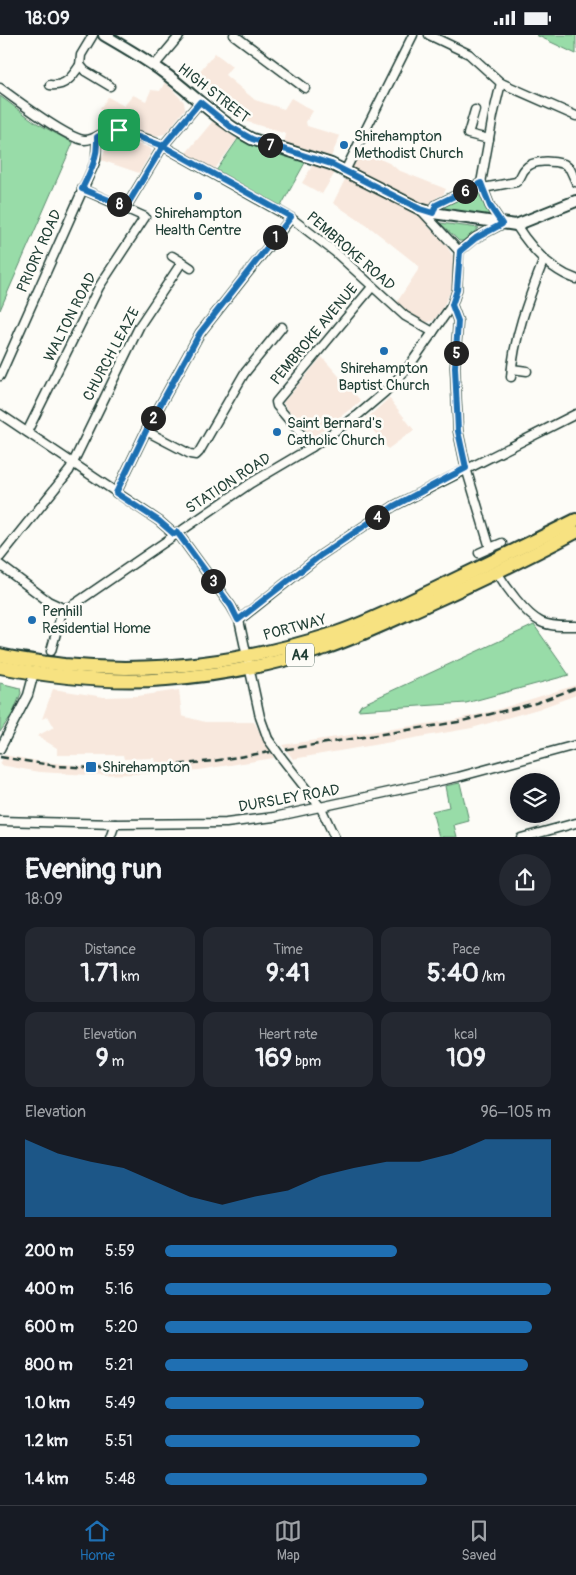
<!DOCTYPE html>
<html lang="en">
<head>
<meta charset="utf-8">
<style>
  :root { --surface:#171b24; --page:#242831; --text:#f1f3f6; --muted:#9ea1a6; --line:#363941; --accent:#1f6fb2 }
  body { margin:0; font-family:Pangolin,sans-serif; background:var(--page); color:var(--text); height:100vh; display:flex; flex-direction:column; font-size:19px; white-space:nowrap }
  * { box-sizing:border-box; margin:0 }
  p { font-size:16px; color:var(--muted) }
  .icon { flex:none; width:28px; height:28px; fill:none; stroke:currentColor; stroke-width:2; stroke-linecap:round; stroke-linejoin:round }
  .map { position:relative; height:802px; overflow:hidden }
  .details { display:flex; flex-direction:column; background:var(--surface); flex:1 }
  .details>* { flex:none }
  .fabs { position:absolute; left:510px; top:738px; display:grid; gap:10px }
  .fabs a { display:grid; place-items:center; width:50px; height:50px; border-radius:50%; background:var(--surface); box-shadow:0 2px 8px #0003; font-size:25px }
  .pin { position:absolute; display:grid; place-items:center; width:42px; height:42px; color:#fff; margin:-21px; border-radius:10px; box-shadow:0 2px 8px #0006 }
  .km { position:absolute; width:25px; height:25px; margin:-12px; border-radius:50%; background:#222; color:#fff; font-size:14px; line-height:25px; text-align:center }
  .round { display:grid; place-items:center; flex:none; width:52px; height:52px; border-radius:26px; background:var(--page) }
  .summary { display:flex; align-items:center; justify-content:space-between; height:85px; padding:0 25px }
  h1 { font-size:28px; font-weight:700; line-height:38px }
  .stats { display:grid; grid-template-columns:repeat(3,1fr); gap:8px; height:85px; padding:5px 25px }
  .stats div { display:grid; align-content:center; border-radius:12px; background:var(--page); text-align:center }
  .stats b { font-size:25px; font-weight:700 }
  .stats small { font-size:14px; font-weight:400 }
  .stats p { font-size:14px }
  .chart { height:140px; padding:10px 25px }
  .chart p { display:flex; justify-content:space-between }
  .chart svg { width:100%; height:90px; margin-top:5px; fill:var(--accent); opacity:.7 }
  ul { padding:0 25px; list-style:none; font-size:16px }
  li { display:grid; grid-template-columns:80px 60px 1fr; align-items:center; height:38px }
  li i { height:12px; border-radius:6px; background:var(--accent) }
  .status { display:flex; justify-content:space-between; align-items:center; height:35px; padding:0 25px; background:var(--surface); direction:ltr }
  .status svg { height:14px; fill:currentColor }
  .tabs { display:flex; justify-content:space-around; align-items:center; height:70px; border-top:1px solid var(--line); background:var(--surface); font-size:14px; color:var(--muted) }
  .tabs a { display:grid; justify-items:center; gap:2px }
  .tabs .active { color:var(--accent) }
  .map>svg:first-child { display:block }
  .built { fill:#f8e8dd }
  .green { fill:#98dca8; stroke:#5c8c6e }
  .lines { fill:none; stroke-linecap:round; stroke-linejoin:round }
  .minor-casing { stroke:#1f3d34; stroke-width:11 }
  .secondary-casing { stroke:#1f3d34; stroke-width:14 }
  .trunk-casing { stroke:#1f3d34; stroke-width:16 }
  .minor { stroke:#fdfcf7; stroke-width:8 }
  .secondary { stroke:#fdfcf7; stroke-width:10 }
  .trunk { stroke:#f7e281; stroke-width:12 }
  .rail { stroke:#1f3d34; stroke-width:2.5; stroke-dasharray:8 4; stroke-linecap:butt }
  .minor-bridge-casing { stroke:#1f3d34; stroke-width:11; stroke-linecap:butt }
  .minor-bridge { stroke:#fdfcf7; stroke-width:8 }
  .route-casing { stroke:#fff; stroke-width:10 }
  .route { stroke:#1f6fb2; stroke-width:6 }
  .poi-dot { fill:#1f6fb2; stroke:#fdfcf7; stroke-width:2 }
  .labels { text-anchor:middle; stroke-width:5; stroke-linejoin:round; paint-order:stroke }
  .shield { fill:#fdfcf7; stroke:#62766e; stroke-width:1 }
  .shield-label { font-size:14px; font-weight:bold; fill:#1f3d34 }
  .street-label { font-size:15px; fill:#1f3d34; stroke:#fdfcf7 }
  .poi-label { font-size:15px; fill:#1f3d34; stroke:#fdfcf7; text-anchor:start }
</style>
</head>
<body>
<div class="status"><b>18:09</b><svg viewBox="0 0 49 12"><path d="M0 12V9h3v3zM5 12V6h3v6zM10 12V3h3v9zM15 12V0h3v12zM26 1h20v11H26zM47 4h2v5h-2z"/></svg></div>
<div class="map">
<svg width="576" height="803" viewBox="0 0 576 803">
  <rect width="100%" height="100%" fill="#fdfcf7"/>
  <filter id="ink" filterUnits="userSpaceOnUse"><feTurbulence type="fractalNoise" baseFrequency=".02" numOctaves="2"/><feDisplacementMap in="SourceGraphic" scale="10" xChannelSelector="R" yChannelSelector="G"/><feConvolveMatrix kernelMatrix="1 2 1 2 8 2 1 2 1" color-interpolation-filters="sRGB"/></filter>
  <g filter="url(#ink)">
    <g class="built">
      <polygon points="215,18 232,31 225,40 255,65 284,74 291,63 313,76 306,87 307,91 340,101 330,124 284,110 286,99 245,86 193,44"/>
      <polygon points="165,47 184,67 185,74 165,99 155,101 112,88 100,74 108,62 124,71 133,60 146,66 151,55 160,56"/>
      <polygon points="213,86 237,104 215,134 186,118"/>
      <polygon points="112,100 150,113 152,116 139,138 101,125"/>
      <polygon points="360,115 391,129 398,135 446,154 443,160 437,162 427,191 441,203 453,221 452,253 442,274 434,285 429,287 424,287 395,270 420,232 372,194 333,168"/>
      <polygon points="315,126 336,136 322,159 302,148"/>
      <polygon points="322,322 361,366 311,404 283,368"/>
      <polygon points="389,363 414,395 388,414 365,385"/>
      <polygon points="576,650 576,660 538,674 472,693 293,724 282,710 453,685 493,676"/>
      <polygon points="53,654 104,662 138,661 179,655 182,681 205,687 254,687 274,723 198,735 140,739 88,740 40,737 0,730 4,720 37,726 82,731 156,729 155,723 124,724 123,720 57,720 57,713 37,701 54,692 48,681 42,684"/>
    </g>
    <g class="green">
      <polygon points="536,0 576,0 576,19"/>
      <polygon points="0,61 35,87 73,108 0,275"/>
      <polygon points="238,104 265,116 307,124 281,171 216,136"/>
      <polygon points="478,153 491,181 441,173 440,171"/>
      <polygon points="440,188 479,193 463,206 459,206"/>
      <polygon points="534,590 569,640 466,668 358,675 361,670"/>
      <polygon points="0,648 20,653 21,658 13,678 0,697"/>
      <polygon points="460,748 469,786 454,790 457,802 439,802 432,776 449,772 445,751"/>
    </g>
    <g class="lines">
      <defs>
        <g id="minor">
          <polyline points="93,0 81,20 80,30 85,36 110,51"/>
          <polyline points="234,0 305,53"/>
          <polyline points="429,0 469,19 501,48 576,81"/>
          <polyline points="154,31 180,0"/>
          <path d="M50 50C65 52 72 42 80 30"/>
          <path d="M0 53C17 65 67 104 85 105 96 105 103 95 114 95L147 104 163 111 291 183 335 217 405 281 433 297"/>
          <polyline points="475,75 468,99 489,104"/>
          <polyline points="345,136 413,0"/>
          <path d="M483 153 516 147C521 144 521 138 525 134 533 124 553 126 564 129L570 134 576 147"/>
          <polyline points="126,172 163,111 200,67"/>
          <polyline points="433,178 436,170 481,148"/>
          <path d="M516 190C530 212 550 235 576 244"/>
          <polyline points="459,216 475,203 502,189 490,171 481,148 493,81 501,48"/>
          <polyline points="172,221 182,227"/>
          <polyline points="452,270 458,286 455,332 458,396 466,433 490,513 479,518"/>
          <polyline points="512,334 527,336"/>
          <polyline points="0,341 96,125 97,102"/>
          <path d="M511 342C514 300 529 263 544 224"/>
          <polyline points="0,379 159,486 174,499"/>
          <polyline points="146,396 190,419 196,420 199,417 244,339 282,292"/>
          <polyline points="27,397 99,252 145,182 82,154"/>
          <polyline points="312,412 277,371 276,367 372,252"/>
          <polyline points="116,458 146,396 200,298 291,183"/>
          <polyline points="177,497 231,571 239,585 260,682 268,704"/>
          <polyline points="490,513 502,508"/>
          <polyline points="0,522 69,436 140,290 182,227 191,233"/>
          <polyline points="0,530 48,566 63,573"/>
          <path d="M497 537C506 552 525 579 541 587 551 592 565 591 576 591"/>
          <polyline points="63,573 69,572 76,568 251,448 312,412 358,380 385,357 407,334 452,270 457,255 459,216 420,174"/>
          <polyline points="239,585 321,520 394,471 576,379"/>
          <polyline points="51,616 63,573"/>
          <polyline points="0,714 28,660 34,638"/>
          <polyline points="281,722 321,773 335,803"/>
          <polyline points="0,786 115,789 226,788 274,782 458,742 576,710"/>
          <polyline points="110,803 115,789"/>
          <polyline points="521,803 576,788"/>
        </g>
        <path id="secondary" d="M104 0C124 12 144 23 163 37 193 59 219 87 252 104L331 129 420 174 433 178 516 190 576 166"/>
        <g id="trunk">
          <path d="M0 620C21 625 42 627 64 630 159 639 245 627 336 598 369 587 402 570 433 555 481 532 528 509 576 485"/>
          <path d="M0 632C54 642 111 649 166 644 219 640 274 630 325 613 360 601 393 585 426 570 477 547 527 523 576 497"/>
        </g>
      </defs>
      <use href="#minor" class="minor-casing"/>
      <use href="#secondary" class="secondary-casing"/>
      <use href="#trunk" class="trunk-casing"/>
      <use href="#minor" class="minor"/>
      <use href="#secondary" class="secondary"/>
      <use href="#trunk" class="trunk"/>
      <polyline class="rail" points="0,722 57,731 108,734 164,731 213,726 458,687 536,668 576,653"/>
      <defs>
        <polyline id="minor-bridge" points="268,704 281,722"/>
      </defs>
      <use href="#minor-bridge" class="minor-bridge-casing"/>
      <use href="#minor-bridge" class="minor-bridge"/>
    </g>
  </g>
  <g class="lines" filter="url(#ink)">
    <defs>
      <path id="route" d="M119 95 163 111 291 182 200 298 146 396 116 458 159 486 174 499 177 497 231 571 238 585 321 520 394 471 466 433 458 396 455 332 458 286 452 270 457 255 460 216 476 203 502 189 490 171 481 148 436 170 433 178 420 174 331 129 252 104 231 92 200 67 163 111 126 172 82 154C91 135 98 123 97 102L109 95H119"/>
    </defs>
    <use href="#route" class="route-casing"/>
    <use href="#route" class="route"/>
  </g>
  <g class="poi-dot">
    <circle cx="344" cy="110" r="5"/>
    <circle cx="198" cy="161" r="5"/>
    <circle cx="384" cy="316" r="5"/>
    <circle cx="277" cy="397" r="5"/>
    <circle cx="32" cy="585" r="5"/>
    <rect x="85" y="726" width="12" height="12" rx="2.5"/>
  </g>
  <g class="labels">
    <rect class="shield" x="286" y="608.5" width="28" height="23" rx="4"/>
    <g class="shield-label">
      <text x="300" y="625">A4</text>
    </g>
    <g class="street-label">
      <text transform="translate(214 58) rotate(38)" y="5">HIGH STREET</text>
      <text transform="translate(39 216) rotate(-66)" y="5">PRIORY ROAD</text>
      <text transform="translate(351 216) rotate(41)" y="5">PEMBROKE ROAD</text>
      <text transform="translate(70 282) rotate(-63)" y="5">WALTON ROAD</text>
      <text transform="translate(314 299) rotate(-50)" y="5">PEMBROKE AVENUE</text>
      <text transform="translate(111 319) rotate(-62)" y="5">CHURCH LEAZE</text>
      <text transform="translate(228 448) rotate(-33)" y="5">STATION ROAD</text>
      <text transform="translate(295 592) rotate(-15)" y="5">PORTWAY</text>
      <text transform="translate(289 763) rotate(-10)" y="5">DURSLEY ROAD</text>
    </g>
    <g class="poi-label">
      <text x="354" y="106">Shirehampton<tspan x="354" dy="17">Methodist Church</tspan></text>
      <text x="198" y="183" text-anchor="middle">Shirehampton<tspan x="198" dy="17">Health Centre</tspan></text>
      <text x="384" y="338" text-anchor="middle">Shirehampton<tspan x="384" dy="17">Baptist Church</tspan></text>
      <text x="287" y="393">Saint Bernard's<tspan x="287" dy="17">Catholic Church</tspan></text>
      <text x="42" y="581">Penhill<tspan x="42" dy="17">Residential Home</tspan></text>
      <text x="102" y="737">Shirehampton</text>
    </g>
  </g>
</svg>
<div class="fabs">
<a><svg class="icon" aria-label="layers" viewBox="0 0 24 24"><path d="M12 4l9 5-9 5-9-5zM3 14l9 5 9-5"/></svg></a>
</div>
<div class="pin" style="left:119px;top:95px;background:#1e9e55"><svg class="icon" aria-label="arrive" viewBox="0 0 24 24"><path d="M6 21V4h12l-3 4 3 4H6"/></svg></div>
<b class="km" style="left:275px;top:202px">1</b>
<b class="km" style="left:153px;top:383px">2</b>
<b class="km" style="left:213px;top:546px">3</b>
<b class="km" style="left:377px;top:482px">4</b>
<b class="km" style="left:456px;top:318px">5</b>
<b class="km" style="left:465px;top:156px">6</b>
<b class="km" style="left:270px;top:110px">7</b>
<b class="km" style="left:119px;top:169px">8</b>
</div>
<section class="details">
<div class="summary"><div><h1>Evening run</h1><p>18:09</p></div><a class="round"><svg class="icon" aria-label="share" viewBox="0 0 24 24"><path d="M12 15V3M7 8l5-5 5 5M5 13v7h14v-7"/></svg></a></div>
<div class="stats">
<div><p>Distance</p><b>1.71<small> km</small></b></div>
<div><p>Time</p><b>9:41</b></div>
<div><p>Pace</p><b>5:40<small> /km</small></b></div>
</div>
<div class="stats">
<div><p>Elevation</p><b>9<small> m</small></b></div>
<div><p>Heart rate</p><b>169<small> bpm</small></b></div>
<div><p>kcal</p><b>109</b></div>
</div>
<div class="chart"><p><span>Elevation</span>96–105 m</p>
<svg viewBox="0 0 160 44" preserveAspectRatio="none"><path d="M0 44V6L10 13L20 17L30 20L40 27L50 34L60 38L70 34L80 31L90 24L100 20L110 17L120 17L130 13L140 6L150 6L160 6V44z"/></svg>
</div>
<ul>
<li><b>200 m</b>5:59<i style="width:60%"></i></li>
<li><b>400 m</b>5:16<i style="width:100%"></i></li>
<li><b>600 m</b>5:20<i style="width:95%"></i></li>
<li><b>800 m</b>5:21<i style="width:94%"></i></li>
<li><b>1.0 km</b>5:49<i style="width:67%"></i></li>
<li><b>1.2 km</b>5:51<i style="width:66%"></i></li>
<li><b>1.4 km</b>5:48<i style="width:68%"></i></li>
</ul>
</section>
<nav class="tabs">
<a class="active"><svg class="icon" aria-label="home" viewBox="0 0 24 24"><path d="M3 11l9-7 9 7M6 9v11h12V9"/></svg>Home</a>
<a><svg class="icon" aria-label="map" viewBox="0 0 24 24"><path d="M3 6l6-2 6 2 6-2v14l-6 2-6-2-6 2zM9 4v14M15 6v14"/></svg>Map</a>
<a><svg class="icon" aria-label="saved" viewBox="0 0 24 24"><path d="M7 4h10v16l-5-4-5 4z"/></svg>Saved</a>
</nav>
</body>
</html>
